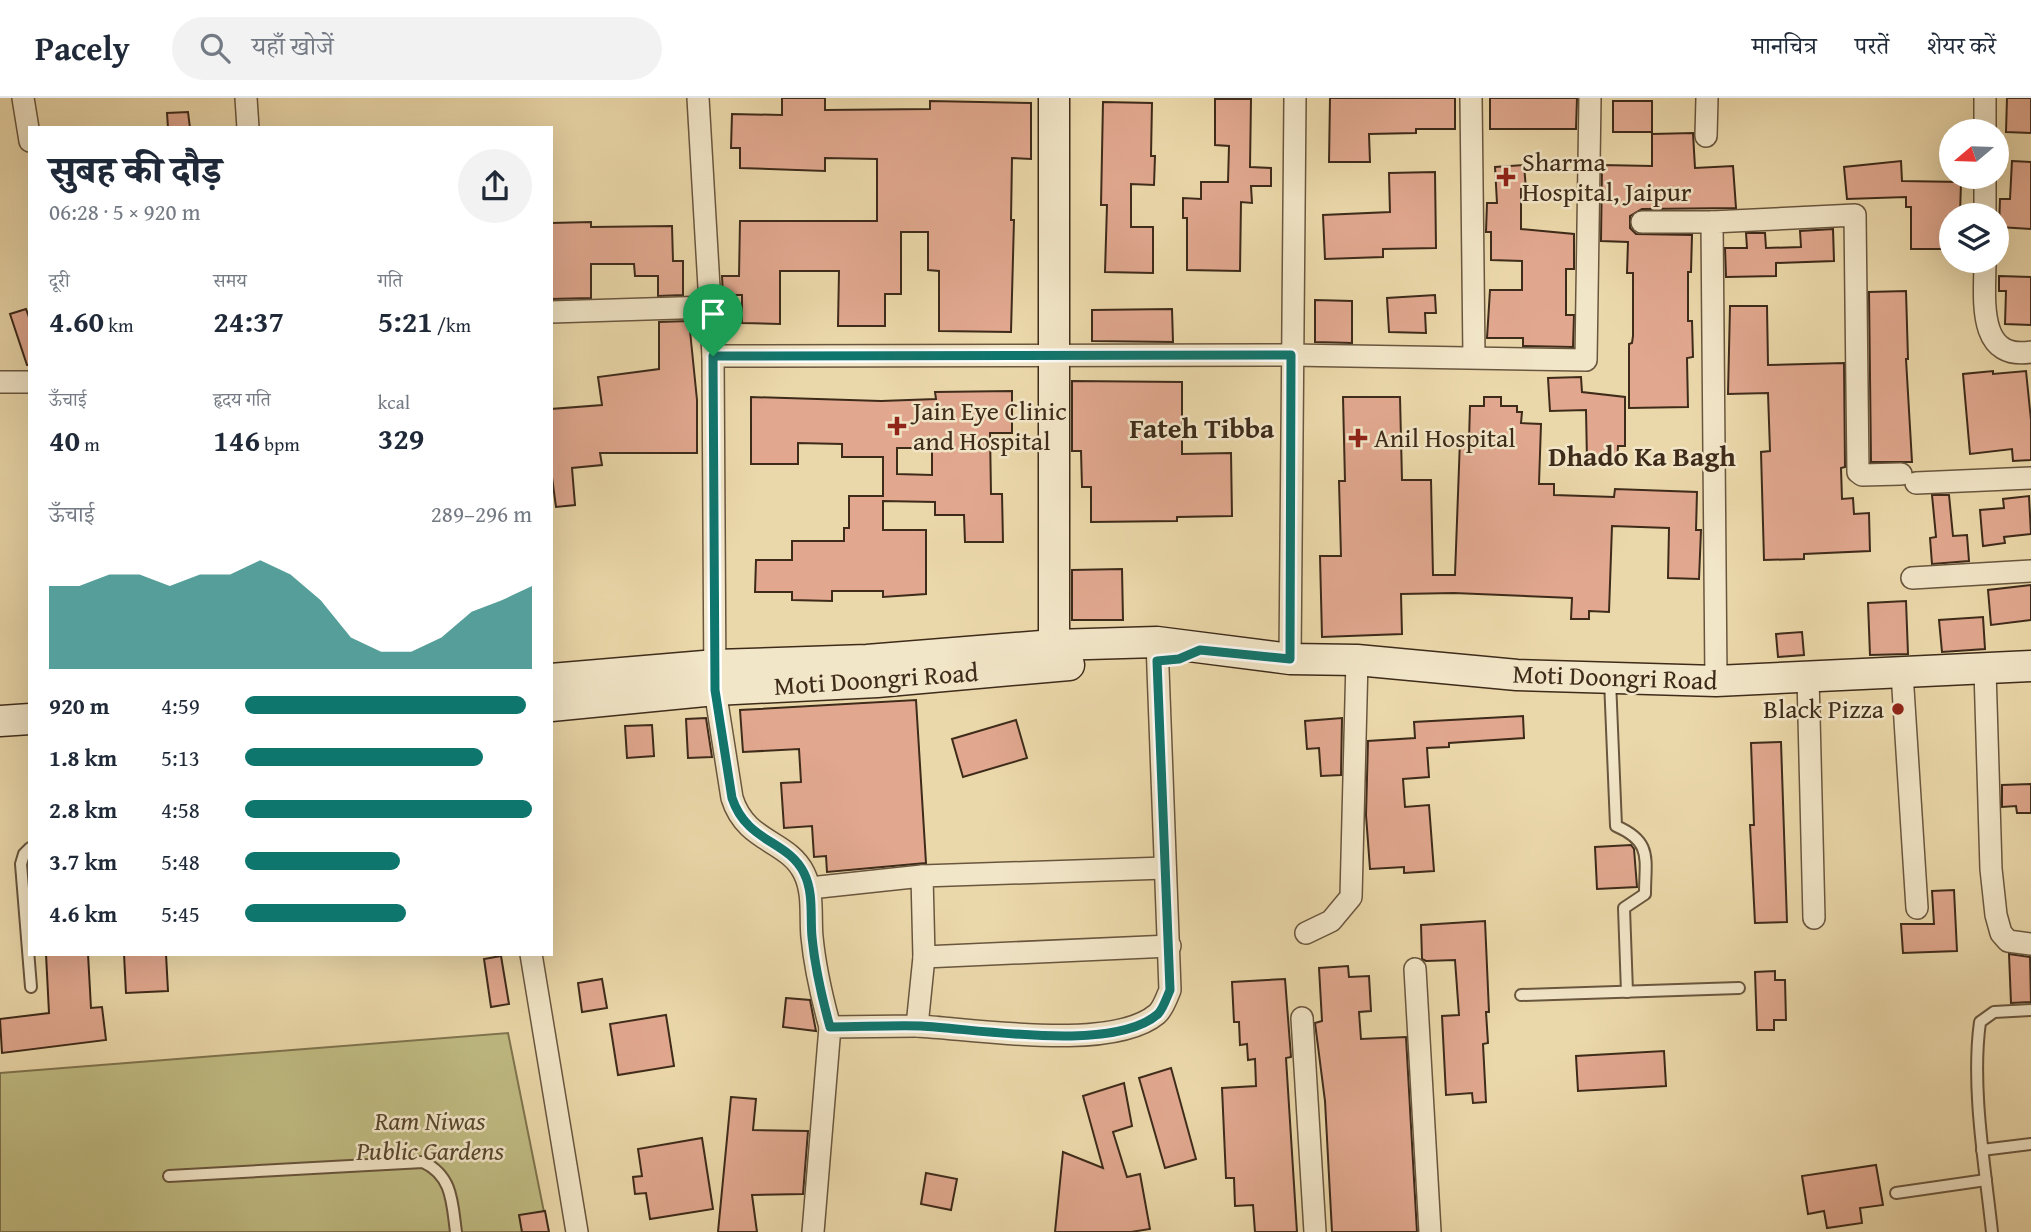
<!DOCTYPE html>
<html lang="hi">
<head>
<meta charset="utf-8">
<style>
  :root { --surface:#fff; --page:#f2f2f3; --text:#1f2937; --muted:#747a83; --line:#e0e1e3; --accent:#0f766e }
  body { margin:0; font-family:"Gentium Book Plus","Noto Serif Devanagari",serif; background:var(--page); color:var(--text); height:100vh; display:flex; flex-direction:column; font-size:26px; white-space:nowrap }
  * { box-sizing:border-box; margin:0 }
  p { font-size:23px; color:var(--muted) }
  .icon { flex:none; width:38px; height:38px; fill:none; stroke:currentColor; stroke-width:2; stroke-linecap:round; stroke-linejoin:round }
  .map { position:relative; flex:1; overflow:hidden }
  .sheet { position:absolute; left:28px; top:28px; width:525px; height:830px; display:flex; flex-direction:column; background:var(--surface); border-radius:0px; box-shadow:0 7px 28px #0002 }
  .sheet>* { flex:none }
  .needle { width:46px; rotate:251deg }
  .fabs { position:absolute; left:1939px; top:21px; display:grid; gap:14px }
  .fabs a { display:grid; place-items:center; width:70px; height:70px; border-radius:50%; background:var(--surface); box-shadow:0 7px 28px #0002; font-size:35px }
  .pin { position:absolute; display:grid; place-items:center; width:60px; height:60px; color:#fff; margin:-72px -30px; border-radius:50% 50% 50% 0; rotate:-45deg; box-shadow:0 0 7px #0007 }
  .pin .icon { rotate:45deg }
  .round { display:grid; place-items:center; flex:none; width:74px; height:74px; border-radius:37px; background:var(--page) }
  .headline { display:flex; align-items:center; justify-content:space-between; height:119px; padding:0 21px }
  h1 { font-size:38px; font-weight:800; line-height:52px }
  .stats { display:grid; grid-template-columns:repeat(3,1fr); gap:10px; height:119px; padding:7px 21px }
  .stats div { display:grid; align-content:center }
  .stats b { font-size:30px; font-weight:800 }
  .stats small { font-size:19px; font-weight:400 }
  .stats p { font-size:19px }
  .chart { height:196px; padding:14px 21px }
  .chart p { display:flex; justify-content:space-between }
  .chart svg { width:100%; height:126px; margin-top:7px; fill:var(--accent); opacity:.7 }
  ul { padding:0 21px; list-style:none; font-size:23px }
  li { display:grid; grid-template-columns:112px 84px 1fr; align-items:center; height:52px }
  li i { height:18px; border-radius:9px; background:var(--accent) }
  header { display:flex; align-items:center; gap:42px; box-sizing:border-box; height:98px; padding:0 35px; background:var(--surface); border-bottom:2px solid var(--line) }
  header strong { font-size:33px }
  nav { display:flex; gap:38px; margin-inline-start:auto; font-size:24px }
  .search { width:490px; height:63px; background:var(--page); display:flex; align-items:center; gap:18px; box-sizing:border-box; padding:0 24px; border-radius:38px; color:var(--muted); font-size:26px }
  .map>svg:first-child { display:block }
  .green { fill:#c0bc83; stroke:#7f744e; stroke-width:2 }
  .building { fill:#e1a88f; stroke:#3e2b1a; stroke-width:2; fill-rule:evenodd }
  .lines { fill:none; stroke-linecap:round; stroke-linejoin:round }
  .lane-casing { stroke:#69563e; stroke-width:14 }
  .street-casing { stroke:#69563e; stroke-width:24 }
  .secondary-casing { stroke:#3e2b1a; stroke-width:33 }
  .lane { stroke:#f2e6c8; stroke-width:10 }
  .street { stroke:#f2e6c8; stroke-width:21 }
  .secondary { stroke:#f2e6c8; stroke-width:30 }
  .route-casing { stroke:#fff; stroke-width:14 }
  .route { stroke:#0f766e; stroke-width:9 }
  .poi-dot { fill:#8f2418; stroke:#f2e6c8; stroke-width:2.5 }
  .labels { text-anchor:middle; stroke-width:5; stroke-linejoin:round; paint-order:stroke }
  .poi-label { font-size:26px; fill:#3e2b1a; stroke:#f2e6c8; text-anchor:start }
  .street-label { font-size:26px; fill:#3e2b1a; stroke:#f2e6c8 }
  .park-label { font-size:26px; font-style:italic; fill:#58482f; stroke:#f2e6c8 }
  .neighbourhood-label { font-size:28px; font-weight:bold; fill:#3e2b1a; stroke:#f2e6c8 }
</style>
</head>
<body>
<header>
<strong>Pacely</strong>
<div class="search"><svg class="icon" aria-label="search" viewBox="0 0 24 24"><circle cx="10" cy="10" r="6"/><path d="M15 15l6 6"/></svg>यहाँ खोजें</div>
<nav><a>मानचित्र</a><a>परतें</a><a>शेयर करें</a></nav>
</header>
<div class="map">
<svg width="2031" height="1134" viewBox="0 0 2031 1134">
  <rect width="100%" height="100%" fill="#ebd8aa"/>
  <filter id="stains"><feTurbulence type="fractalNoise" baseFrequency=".00286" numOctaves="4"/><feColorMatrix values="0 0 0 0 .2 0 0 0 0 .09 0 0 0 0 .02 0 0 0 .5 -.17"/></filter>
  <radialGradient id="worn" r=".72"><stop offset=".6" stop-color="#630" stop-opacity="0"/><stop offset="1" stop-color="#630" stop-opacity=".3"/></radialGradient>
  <polygon class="green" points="508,935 548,1134 0,1134 0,975"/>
  <g class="building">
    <polygon points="782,0 825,0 825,12 930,11 930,3 1031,5 1031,61 1012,60 1011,122 1014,122 1011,234 939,233 939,173 928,172 928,134 901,134 901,196 885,196 885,228 838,228 839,173 780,173 780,226 742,225 742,197 723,197 722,178 739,178 740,123 877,123 877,61 825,60 825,73 740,70 740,50 731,50 732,16 782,17"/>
    <polygon points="1330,0 1455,0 1455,31 1416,31 1416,35 1369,36 1370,64 1329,64"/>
    <polygon points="1490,0 1577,0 1576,31 1490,31"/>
    <polygon points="2007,0 2031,0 2031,35 2006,34"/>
    <polygon points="1215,1 1251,1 1250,69 1271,70 1271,88 1251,88 1252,105 1241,104 1240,173 1187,172 1187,120 1183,120 1183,100 1201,101 1201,84 1228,84 1229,48 1215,47"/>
    <rect x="1613" y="3" width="39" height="31"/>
    <polygon points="1103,4 1152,5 1151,58 1155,58 1154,87 1131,86 1131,129 1153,129 1153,175 1105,174 1107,107 1101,107"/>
    <polygon points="188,14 190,30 168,30 167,15"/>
    <polygon points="1693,35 1695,70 1733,68 1736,110 1642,111 1630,118 1630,130 1636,136 1692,137 1691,174 1688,174 1688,223 1692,223 1693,259 1687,260 1688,309 1629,310 1629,246 1632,245 1633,238 1633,175 1627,175 1628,144 1601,143 1602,67 1652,68 1652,36"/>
    <polygon points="1901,63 1902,83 1961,84 1960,117 1951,117 1951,151 1911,151 1911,109 1906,109 1906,99 1847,101 1844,69"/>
    <polygon points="2012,63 2031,64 2031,131 1999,129 2000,101 2010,101"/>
    <polygon points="1524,67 1526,91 1521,91 1521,131 1574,136 1574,171 1566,171 1566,217 1574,217 1573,249 1523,248 1523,240 1487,240 1490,192 1522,192 1522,163 1491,162 1491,134 1486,134 1487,105 1497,105 1495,69"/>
    <polygon points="1435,74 1436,150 1383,151 1383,159 1325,161 1323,117 1390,114 1389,75"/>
    <polygon points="591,124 591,129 672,128 673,163 683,163 683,197 658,198 658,178 635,178 634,166 591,166 591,200 551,201 551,125"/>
    <polygon points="1833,131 1834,163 1776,165 1776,178 1726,179 1725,150 1747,150 1746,135 1765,135 1766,150 1801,149 1800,133"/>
    <polygon points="1999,178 2031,179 2031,227 2005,226 2006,193 1999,193"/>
    <polygon points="1906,193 1908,261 1906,261 1912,364 1871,364 1869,194"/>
    <polygon points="1435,197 1436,215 1425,215 1426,235 1389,234 1387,200"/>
    <polygon points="1315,202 1352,203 1352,245 1315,244"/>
    <polygon points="1730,208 1767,208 1768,267 1844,265 1845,369 1841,370 1842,401 1853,400 1854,416 1869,415 1870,453 1804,456 1804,461 1764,462 1761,354 1770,353 1768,295 1728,296"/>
    <polygon points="26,211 30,222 30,267 27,267 10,216"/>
    <polygon points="1172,211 1173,244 1092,243 1092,212"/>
    <polygon points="689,223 697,302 697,355 600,355 602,367 572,370 575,407 556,409 551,372 551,311 602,307 598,279 659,271 659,224"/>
    <polygon points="1993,273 1993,276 2026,273 2031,322 2031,362 2013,363 2012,351 1970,356 1963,276"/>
    <polygon points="1581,279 1582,294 1625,299 1625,348 1618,348 1617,365 1587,363 1586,312 1550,313 1548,280"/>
    <polygon points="1072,283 1182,284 1182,356 1231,355 1232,418 1177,419 1177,423 1091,424 1091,389 1082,389 1081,353 1072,353"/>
    <path d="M1012 293V335H990L991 396H1002L1003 444H965L964 417H935V404L883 403V432H926V496L883 499V493H832V503L792 502V494H755L756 462H792V443H844V430H849V398H883V359H842V346L798 345V366H751V299L881 303 936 301 935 294ZM897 350H932V377L897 376Z"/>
    <polygon points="1343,299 1400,299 1402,382 1431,382 1433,477 1455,477 1460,342 1469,342 1470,308 1484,308 1484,299 1501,299 1501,308 1517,308 1517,314 1522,314 1521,325 1541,326 1539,386 1554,386 1554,397 1614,399 1615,391 1697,394 1696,432 1701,432 1699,481 1668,480 1669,430 1612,428 1609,514 1589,513 1589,521 1571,521 1572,500 1454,495 1401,496 1402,536 1322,539 1320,458 1341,458 1339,383 1345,383"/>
    <polygon points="1932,397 1949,397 1953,438 1967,437 1969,463 1932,466 1930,440 1936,439"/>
    <polygon points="2029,398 2031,436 2004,439 2005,445 1983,448 1980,412 2004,410 2003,401"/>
    <polygon points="1122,471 1123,522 1072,522 1072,472"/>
    <polygon points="2031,487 2031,522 1991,527 1988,492"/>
    <polygon points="1906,503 1908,556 1870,557 1868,505"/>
    <polygon points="1983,519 1985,551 1942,554 1939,522"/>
    <polygon points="1802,534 1804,557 1778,559 1776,536"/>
    <polygon points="916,602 926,765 827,774 826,758 814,759 812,728 784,730 781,685 801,684 799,651 743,654 740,612"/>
    <polygon points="1523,618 1524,640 1449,645 1449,649 1427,650 1429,679 1403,681 1405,709 1429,707 1434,773 1404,775 1404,769 1370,771 1366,717 1368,643 1415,640 1414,624"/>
    <polygon points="706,620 712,659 688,660 686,621"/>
    <polygon points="1342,620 1341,677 1321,678 1319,650 1307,651 1305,623"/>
    <polygon points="1016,622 1027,660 963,679 952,641"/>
    <polygon points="652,627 654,658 627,660 625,628"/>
    <polygon points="1781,644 1787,824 1755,825 1750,727 1754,727 1751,645"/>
    <polygon points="2031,686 2031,715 2017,715 2016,708 2002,709 2002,687"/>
    <polygon points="1631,747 1634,751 1637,789 1597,791 1595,749"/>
    <polygon points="1954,792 1957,853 1903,855 1901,826 1934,826 1932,793"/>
    <polygon points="1485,823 1489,914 1486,914 1488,945 1483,946 1486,1004 1473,1005 1472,995 1446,997 1442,918 1459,917 1455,862 1426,863 1422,861 1421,827"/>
    <polygon points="46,856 88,856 91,910 102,909 106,942 2,955 0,921 49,915"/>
    <polygon points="124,856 166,856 168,893 126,895"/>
    <polygon points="2009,856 2030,859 2031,904 2011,905"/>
    <polygon points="501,858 509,906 491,909 484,861"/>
    <polygon points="1348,868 1349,879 1369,878 1371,913 1359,914 1361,941 1406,939 1417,1134 1332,1134 1325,1003 1315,925 1322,923 1319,870"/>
    <polygon points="1775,873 1775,882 1785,882 1786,922 1774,922 1774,932 1757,932 1755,874"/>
    <polygon points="602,881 607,910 582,914 578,885"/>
    <polygon points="1285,881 1291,959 1286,960 1297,1134 1255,1134 1253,1107 1235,1108 1234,1080 1226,1080 1222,990 1256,988 1255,961 1248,962 1247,946 1240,947 1239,924 1234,924 1232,884"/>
    <polygon points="786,900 810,902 816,933 783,929"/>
    <polygon points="666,917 674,968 618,977 610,926"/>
    <polygon points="1664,953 1666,988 1578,993 1576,958"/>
    <polygon points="1171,970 1196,1061 1165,1070 1139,980"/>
    <polygon points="1124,985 1132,1028 1113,1034 1127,1079 1140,1076 1150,1131 1131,1134 1055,1134 1063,1054 1103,1070 1083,998"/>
    <polygon points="731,999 756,1001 753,1032 808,1033 803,1096 752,1097 757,1134 718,1134"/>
    <polygon points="702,1040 713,1111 650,1121 646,1095 635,1096 633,1079 642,1078 638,1051"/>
    <polygon points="1876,1067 1883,1107 1860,1110 1862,1125 1827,1130 1824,1113 1808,1116 1802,1078"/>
    <polygon points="926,1075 957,1081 951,1112 921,1106"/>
    <polygon points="545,1113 549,1134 522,1134 519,1117"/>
  </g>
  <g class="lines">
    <defs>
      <g id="lane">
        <path d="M1610 582 1616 728C1653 744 1645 761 1645 796L1624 810 1627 894"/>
        <polyline points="30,750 24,756 21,766 31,889"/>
        <polyline points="1521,897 1739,890"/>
        <polyline points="1982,1052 2031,1046"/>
        <path d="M169 1078 423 1064C453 1078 452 1105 456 1134"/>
        <polyline points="1896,1095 1986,1082"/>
        <path d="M1992 1134C1985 1068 1971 989 1980 924L1994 914 2031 912"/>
      </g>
      <g id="street">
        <polyline points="23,0 30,43"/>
        <polyline points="246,0 248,30"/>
        <path d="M698 0 713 258 715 592 732 700C746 745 788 742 804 775 814 795 810 819 812 839 815 870 822 900 830 929"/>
        <polyline points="1471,0 1474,259"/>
        <polyline points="1985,33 1985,0"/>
        <polyline points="1706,38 1707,0"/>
        <polyline points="1985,117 1985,79"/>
        <polyline points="1642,124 1712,124"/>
        <path d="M1985 163C1985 199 1976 263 2031 254"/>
        <polyline points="551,214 710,209"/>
        <polyline points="713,258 1291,257 1586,262 1590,0"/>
        <polyline points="0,284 30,284"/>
        <polyline points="1916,385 2031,380"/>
        <polyline points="1912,480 2031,473"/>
        <polyline points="1290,561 1295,0"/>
        <polyline points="1985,572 1991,771 1996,817 2001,835 2008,843 2031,846"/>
        <polyline points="1902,575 1917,810"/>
        <polyline points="1808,579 1814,820"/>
        <polyline points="1716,583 1712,124 1855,117 1858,374 1862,377 1901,376"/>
        <polyline points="1165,770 922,778 924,859 1170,848"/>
        <polyline points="810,790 922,778"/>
        <polyline points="1306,835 1331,823 1351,799 1357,562"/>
        <polyline points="531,856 577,1134"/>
        <polyline points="1415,871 1430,1134"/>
        <polyline points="1302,920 1315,1134"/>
        <path d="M917 928C975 931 1112 954 1157 916 1163 911 1167 899 1170 892L1157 544"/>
        <polyline points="813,1134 830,929 917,928 924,859"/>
      </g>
      <g id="secondary">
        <polyline points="1054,0 1054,567"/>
        <polyline points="551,581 716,567 867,562 1054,547 1157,544 1290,561 1357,562 1517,577 1716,583 2031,568"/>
        <polyline points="551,608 715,592 877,584 1069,567"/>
        <polyline points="0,623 30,621"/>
      </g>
    </defs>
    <use href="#lane" class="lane-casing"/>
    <use href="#street" class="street-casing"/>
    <use href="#secondary" class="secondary-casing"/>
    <use href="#lane" class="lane"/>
    <use href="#street" class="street"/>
    <use href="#secondary" class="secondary"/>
  </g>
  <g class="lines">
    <defs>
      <path id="route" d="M1291 257 1290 561 1200 552 1179 561 1157 563 1170 892C1167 899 1163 911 1158 916 1113 955 979 931 921 928 891 927 861 929 830 929 822 900 815 870 812 839 810 819 814 795 804 775 788 742 747 745 732 700L715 592 713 258Z"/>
    </defs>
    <use href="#route" class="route-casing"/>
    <use href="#route" class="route"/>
  </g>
  <g class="poi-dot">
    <path d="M1502.5 68.5h7v7h7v7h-7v7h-7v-7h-7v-7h7z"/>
    <path d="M893.5 317.5h7v7h7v7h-7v7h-7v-7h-7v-7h7z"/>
    <path d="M1354.5 329.5h7v7h7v7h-7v7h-7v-7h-7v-7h7z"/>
    <circle cx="1898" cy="611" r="7"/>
  </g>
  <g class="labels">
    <g class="poi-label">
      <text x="1522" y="73">Sharma<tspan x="1522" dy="30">Hospital, Jaipur</tspan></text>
      <text x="913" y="322">Jain Eye Clinic<tspan x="913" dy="30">and Hospital</tspan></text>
      <text x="1374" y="349">Anil Hospital</text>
      <text x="1884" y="620" text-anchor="end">Black Pizza</text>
    </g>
    <g class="street-label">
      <text transform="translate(1615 579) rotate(2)" y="9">Moti Doongri Road</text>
      <text transform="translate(876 581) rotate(-4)" y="9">Moti Doongri Road</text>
    </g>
    <g class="park-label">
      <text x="430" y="1032">Ram Niwas<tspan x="430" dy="30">Public Gardens</tspan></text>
    </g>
    <g class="neighbourhood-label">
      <text x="1202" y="340">Fateh Tibba</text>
      <text x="1642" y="368">Dhado Ka Bagh</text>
    </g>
  </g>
  <rect width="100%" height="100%" filter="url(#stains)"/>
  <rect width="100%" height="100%" fill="url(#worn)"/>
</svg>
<div class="fabs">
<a><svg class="needle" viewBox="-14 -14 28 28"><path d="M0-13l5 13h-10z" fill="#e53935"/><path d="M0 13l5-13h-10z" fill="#747a83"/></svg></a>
<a><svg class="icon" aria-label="layers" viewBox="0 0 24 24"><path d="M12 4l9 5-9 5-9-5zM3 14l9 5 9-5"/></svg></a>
</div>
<div class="pin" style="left:713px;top:258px;background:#1e9e55"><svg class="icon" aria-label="arrive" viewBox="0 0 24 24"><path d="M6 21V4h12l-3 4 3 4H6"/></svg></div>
<section class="sheet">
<div class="headline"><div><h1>सुबह की दौड़</h1><p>06:28 · 5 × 920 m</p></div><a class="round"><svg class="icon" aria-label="share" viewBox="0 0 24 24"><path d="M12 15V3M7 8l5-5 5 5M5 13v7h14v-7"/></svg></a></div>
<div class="stats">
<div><p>दूरी</p><b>4.60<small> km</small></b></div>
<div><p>समय</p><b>24:37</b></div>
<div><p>गति</p><b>5:21<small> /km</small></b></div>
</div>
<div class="stats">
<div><p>ऊँचाई</p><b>40<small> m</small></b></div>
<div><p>हृदय गति</p><b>146<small> bpm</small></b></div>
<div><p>kcal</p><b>329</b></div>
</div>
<div class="chart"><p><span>ऊँचाई</span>289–296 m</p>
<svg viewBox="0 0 160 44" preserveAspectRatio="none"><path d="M0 44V15L10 15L20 11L30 11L40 15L50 11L60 11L70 6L80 11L90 20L100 33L110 38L120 38L130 33L140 24L150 20L160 15V44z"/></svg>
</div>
<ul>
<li><b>920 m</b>4:59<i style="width:98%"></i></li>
<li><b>1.8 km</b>5:13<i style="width:83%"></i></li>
<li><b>2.8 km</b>4:58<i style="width:100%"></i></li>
<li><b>3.7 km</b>5:48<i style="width:54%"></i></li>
<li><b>4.6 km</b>5:45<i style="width:56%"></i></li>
</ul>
</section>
</div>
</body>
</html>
